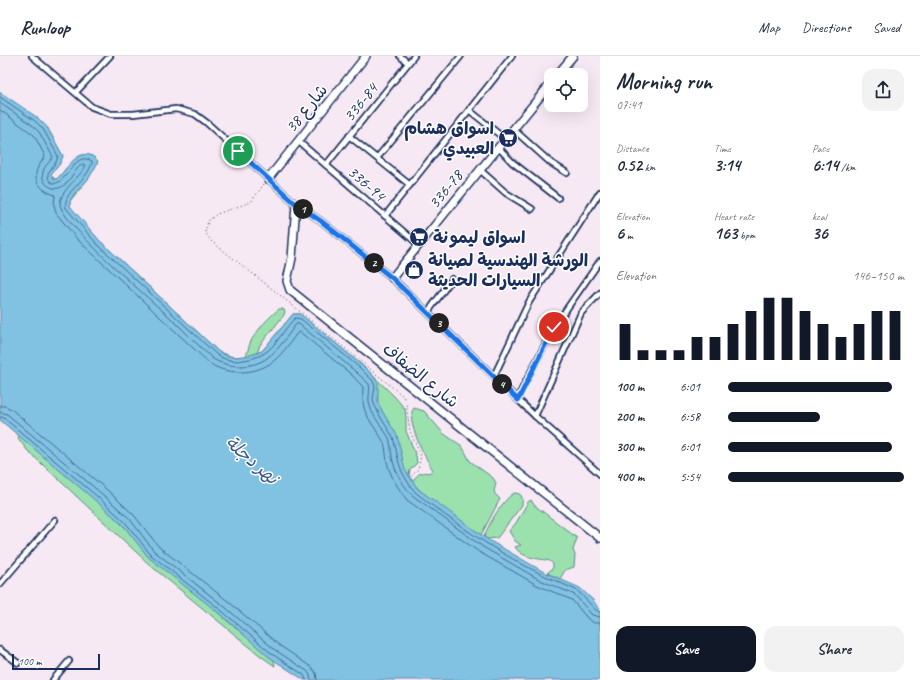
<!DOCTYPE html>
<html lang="en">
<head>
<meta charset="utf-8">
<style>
  :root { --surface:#fff; --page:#f2f2f3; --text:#1f2937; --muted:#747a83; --line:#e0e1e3; --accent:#111827 }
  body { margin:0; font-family:Caveat,"Playpen Sans Arabic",sans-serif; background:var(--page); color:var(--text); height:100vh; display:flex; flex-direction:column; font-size:15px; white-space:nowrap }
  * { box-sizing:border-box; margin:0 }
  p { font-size:13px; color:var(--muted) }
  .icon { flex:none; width:22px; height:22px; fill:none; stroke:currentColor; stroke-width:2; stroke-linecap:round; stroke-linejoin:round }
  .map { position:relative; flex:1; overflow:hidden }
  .side { display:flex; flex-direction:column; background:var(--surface); width:320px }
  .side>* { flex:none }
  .buttons { position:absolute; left:544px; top:12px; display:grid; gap:8px }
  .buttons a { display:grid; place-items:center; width:44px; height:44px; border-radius:8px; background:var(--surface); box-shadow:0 4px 16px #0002; font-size:20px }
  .scale { position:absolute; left:12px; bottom:10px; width:88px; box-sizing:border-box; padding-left:4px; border:2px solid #1b2f5e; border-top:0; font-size:11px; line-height:14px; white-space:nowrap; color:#1b2f5e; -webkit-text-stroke:3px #fff; paint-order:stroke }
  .pin { position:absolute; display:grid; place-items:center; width:34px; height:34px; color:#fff; margin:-17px; border:2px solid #fff; border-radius:50%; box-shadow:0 1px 4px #0007 }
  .km { position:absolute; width:20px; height:20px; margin:-10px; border-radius:50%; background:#222; color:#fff; font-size:11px; line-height:20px; text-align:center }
  .round { display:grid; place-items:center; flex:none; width:42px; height:42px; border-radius:12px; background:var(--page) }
  .head { display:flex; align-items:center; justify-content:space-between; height:68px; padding:0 16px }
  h1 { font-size:22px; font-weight:700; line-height:30px }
  .stats { display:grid; grid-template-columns:repeat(3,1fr); gap:6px; height:68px; padding:4px 16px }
  .stats div { display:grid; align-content:center }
  .stats b { font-size:17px; font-weight:700 }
  .stats small { font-size:11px; font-weight:400 }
  .stats p { font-size:11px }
  .chart { height:112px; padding:8px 16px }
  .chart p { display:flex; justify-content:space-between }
  .chart svg { width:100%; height:72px; margin-top:4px; stroke:var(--accent); stroke-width:6 }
  .primary-button { display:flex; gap:8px; margin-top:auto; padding:8px 16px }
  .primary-button a { flex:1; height:46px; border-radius:12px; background:var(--accent); color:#fff; font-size:16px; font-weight:700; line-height:46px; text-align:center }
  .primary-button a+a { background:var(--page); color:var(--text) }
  ul { padding:0 16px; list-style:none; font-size:13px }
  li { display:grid; grid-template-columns:64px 48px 1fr; align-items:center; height:30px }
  li i { height:10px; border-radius:5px; background:var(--accent) }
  header { display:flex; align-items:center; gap:24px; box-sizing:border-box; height:56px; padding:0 20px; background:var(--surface); border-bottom:1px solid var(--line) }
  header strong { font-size:19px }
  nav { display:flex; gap:22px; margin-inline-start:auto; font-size:14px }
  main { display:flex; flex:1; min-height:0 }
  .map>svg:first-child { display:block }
  .green { fill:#9be1ae; stroke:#5b8886 }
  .water { fill:#81c2e2; stroke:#5887ad }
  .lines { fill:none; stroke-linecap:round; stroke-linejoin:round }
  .shore { stroke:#446a93; stroke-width:1 }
  .street-casing { stroke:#1b2f5e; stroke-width:8 }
  .secondary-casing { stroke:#1b2f5e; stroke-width:10 }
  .path { stroke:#1b2f5e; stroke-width:1; stroke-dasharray:1 3; stroke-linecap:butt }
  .street { stroke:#fff; stroke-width:4.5 }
  .secondary { stroke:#fff; stroke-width:7 }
  .route-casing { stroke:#fff; stroke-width:8 }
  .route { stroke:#1a73e8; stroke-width:5 }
  .labels { text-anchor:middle; stroke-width:3; stroke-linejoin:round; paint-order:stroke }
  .street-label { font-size:17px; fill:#1b2f5e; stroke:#fff }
  .poi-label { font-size:17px; font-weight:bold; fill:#1b2f5e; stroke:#fff; text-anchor:start }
  .water-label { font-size:18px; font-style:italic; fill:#3a5b86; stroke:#fff }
</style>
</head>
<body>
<header>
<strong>Runloop</strong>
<nav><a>Map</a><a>Directions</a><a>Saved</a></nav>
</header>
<main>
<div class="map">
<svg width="600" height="624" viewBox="0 0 600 624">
  <rect width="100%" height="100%" fill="#f7e9f3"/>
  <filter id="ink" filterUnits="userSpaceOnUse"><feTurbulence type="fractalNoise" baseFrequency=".025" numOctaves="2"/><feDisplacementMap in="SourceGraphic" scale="8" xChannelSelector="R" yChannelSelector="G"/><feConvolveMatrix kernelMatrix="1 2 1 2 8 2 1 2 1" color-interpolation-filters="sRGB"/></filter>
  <g filter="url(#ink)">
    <g class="green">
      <path d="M47 71 63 100 59 109 51 118 54 123H57C67 113 81 86 98 105L88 123 70 145V150L72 154 99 184 219 296 233 301 246 300C248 295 249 289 251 285 258 273 269 261 279 253H283L285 255 284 259 260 289 257 297 262 295 293 258H300L310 266 362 309 394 340 405 353 406 362V375L416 400 417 407 410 414 409 420 412 426C417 419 420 415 429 417L433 414C426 403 404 363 414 352L424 355 444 378 462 390 470 405 493 422 496 427 494 435 495 438 500 443 481 479C458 463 430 447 412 426L309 370 12 130Z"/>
      <polygon points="21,377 117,461 118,465 225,563 238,574 241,574 273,601 275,610 262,601 151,510 27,394 18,382"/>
      <path d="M514 437C522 437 523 441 522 449L497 482 487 483 484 481C489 467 502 445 514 437Z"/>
      <path d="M531 444 534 449 577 482 573 494 575 499 574 511 565 514 560 523 547 517 553 512V508L550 505C538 502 523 503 515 491L521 489 515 485 509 475 516 467 528 446Z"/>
    </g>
    <path class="water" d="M0 36 38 62 47 71 63 100 59 109 51 118 54 123H57C67 113 81 86 98 105 96 111 92 117 89 122 83 130 68 140 70 150L99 184 219 296 228 300 237 301 250 299 262 295 293 258H300L310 266 370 316 378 327V347L385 360 397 379 405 414 418 433 487 483 544 516 580 532 593 544 600 555V624H304L269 601 220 558 148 501 123 469 96 445 0 364Z"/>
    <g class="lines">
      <g class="shore">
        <path d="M0 41 35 65 43 73 58 100 56 106 48 117C48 121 48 124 51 126 61 133 71 108 80 104 84 102 88 103 92 105V107C90 112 88 117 84 121 77 130 63 140 66 152L96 187 217 299C225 304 234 306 244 304 274 300 276 282 295 262L301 263 360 312 373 325 375 331 373 343 374 348 381 362 393 381 399 407 402 416 409 428 415 436C455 468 498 497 543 519 553 524 564 528 574 533 583 537 594 556 600 556"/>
        <path d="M0 47 32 69 39 76 53 101C50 106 44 110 43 116 40 127 53 137 63 130 70 125 74 115 81 109H85V111C79 122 60 135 60 148 61 167 155 248 174 265 187 278 200 291 213 303 228 312 252 313 267 302 279 294 288 279 296 268H299L356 316 369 328C371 335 367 342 370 350 373 362 383 371 389 382 391 388 391 395 392 401 395 416 402 428 412 439L483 491 540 524 575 539 592 559 600 561"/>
        <path d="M0 54 34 79 45 100C43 104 40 107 38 111 31 126 43 135 55 139L54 149 56 157 77 183 209 307C226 319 254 319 271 307 281 300 290 287 297 277L300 276 353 320 363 331C362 352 364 356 376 374 379 378 382 383 384 387 386 393 386 400 387 406 390 420 398 432 407 444L479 496 537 529 572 544 588 563 594 567H600"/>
        <polyline points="0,350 5,350 11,353 106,433 133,458 159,491 229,546 279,589 311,611 316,617 317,624"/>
        <polyline points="0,356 7,358 102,438 129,462 154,495 225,551 275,594 307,615 310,619 311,624"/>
        <polyline points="0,361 4,362 99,442 125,466 151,499 222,555 272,598 304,619 306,624"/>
      </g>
      <defs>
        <g id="street">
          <polyline points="32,0 92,51 111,58 133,58 176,53 195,58 207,67 296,148 321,165 392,222 535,360 600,418"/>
          <polyline points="400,0 408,7"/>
          <polyline points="76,36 110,0"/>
          <polyline points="469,54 505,83"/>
          <polyline points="513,73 551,107 567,117"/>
          <polyline points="349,80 410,129"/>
          <polyline points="298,85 419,189"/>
          <polyline points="498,91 512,106 558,142"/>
          <polyline points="377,102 461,0"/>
          <polyline points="326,109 414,0"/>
          <polyline points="480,114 506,137 532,153"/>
          <polyline points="385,160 512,0"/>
          <polyline points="428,256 452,223"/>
          <polyline points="494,320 529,246 600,136"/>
          <polyline points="517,343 554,271 600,205"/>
          <polyline points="535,360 581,257 600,237"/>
          <polyline points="0,528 55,464"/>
          <polyline points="0,594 18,607"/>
          <polyline points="53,624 69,605"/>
        </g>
        <g id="secondary">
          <polyline points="557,19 573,0"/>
          <polyline points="268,123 366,0"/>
          <polyline points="296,148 292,202 287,225 290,234 600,482"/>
          <polyline points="392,222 551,27"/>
        </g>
      </defs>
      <use href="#street" class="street-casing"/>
      <use href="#secondary" class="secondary-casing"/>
      <polyline class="path" points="264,128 251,146 217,158 208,165 205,176 211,185 276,236 403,340 406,347 410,375 421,400 418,413 411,421"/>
      <use href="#street" class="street"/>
      <use href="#secondary" class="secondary"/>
    </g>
  </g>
  <g class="lines" filter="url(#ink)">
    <defs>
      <polyline id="route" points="238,95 296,148 321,165 392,222 518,344 554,271"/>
    </defs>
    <use href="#route" class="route-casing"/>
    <use href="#route" class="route"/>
  </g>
  <defs>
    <symbol id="supermarket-disc" viewBox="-11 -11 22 22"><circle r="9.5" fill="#1b2f5e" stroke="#fff"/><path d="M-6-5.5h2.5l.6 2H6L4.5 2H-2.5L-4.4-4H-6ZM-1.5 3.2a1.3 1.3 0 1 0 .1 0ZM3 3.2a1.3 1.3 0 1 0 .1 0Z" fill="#fff"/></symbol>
    <symbol id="shop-disc" viewBox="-11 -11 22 22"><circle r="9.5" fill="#1b2f5e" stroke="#fff"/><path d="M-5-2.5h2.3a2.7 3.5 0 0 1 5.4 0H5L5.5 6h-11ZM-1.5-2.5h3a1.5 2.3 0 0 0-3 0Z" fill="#fff"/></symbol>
  </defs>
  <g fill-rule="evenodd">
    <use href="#supermarket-disc" x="497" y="71" width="22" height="22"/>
    <use href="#supermarket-disc" x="408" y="170" width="22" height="22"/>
    <use href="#shop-disc" x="403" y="203" width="22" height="22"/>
  </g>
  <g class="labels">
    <g class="street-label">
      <text transform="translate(360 46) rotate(-51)" y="6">336-84</text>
      <text transform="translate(306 52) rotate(-51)" y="6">شارع 38</text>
      <text transform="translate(367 127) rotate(41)" y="6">336-94</text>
      <text transform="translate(445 133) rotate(-51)" y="6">336-78</text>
      <text transform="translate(421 319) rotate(39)" y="6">شارع الضفاف</text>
    </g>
    <g class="poi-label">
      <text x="494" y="78" text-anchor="end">اسواق هشام<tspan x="494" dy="20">العبيدي</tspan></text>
      <text x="433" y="187">اسواق ليمونة</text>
      <text x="428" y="210">الورشة الهندسية لصيانة<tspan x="428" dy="20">السيارات الحديثة</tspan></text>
    </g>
    <g class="water-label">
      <text transform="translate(252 404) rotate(41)" y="6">نهر دجلة</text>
    </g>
  </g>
</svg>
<div class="buttons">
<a><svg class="icon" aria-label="locate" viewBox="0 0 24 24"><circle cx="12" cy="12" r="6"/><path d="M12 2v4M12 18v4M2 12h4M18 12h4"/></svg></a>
</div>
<div class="scale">100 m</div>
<div class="pin" style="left:238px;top:95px;background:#1e9e55"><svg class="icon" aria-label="arrive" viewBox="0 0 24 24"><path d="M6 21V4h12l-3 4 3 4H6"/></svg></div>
<div class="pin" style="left:554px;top:271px;background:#d93025"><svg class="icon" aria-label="check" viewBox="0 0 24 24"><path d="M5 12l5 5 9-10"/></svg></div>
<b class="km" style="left:303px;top:153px">1</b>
<b class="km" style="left:374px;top:207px">2</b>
<b class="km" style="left:439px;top:267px">3</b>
<b class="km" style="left:502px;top:328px">4</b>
</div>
<section class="side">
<div class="head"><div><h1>Morning run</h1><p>07:41</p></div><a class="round"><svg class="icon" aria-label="share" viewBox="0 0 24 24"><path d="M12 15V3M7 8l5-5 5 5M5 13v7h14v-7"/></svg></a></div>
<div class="stats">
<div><p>Distance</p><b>0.52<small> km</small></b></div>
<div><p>Time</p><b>3:14</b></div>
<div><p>Pace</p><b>6:14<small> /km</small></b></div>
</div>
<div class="stats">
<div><p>Elevation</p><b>6<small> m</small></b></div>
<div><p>Heart rate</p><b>163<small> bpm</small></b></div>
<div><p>kcal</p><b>36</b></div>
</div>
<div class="chart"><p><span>Elevation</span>146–150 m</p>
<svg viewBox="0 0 160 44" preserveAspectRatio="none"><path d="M5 44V22M15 44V38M25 44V38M35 44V38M45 44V30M55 44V30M65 44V22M75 44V14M85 44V6M95 44V6M105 44V14M115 44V22M125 44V30M135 44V22M145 44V14M155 44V14"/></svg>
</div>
<ul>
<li><b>100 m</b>6:01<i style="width:93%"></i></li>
<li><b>200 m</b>6:58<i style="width:52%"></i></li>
<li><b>300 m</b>6:01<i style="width:93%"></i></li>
<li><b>400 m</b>5:54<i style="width:100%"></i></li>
</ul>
<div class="primary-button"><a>Save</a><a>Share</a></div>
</section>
</main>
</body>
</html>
